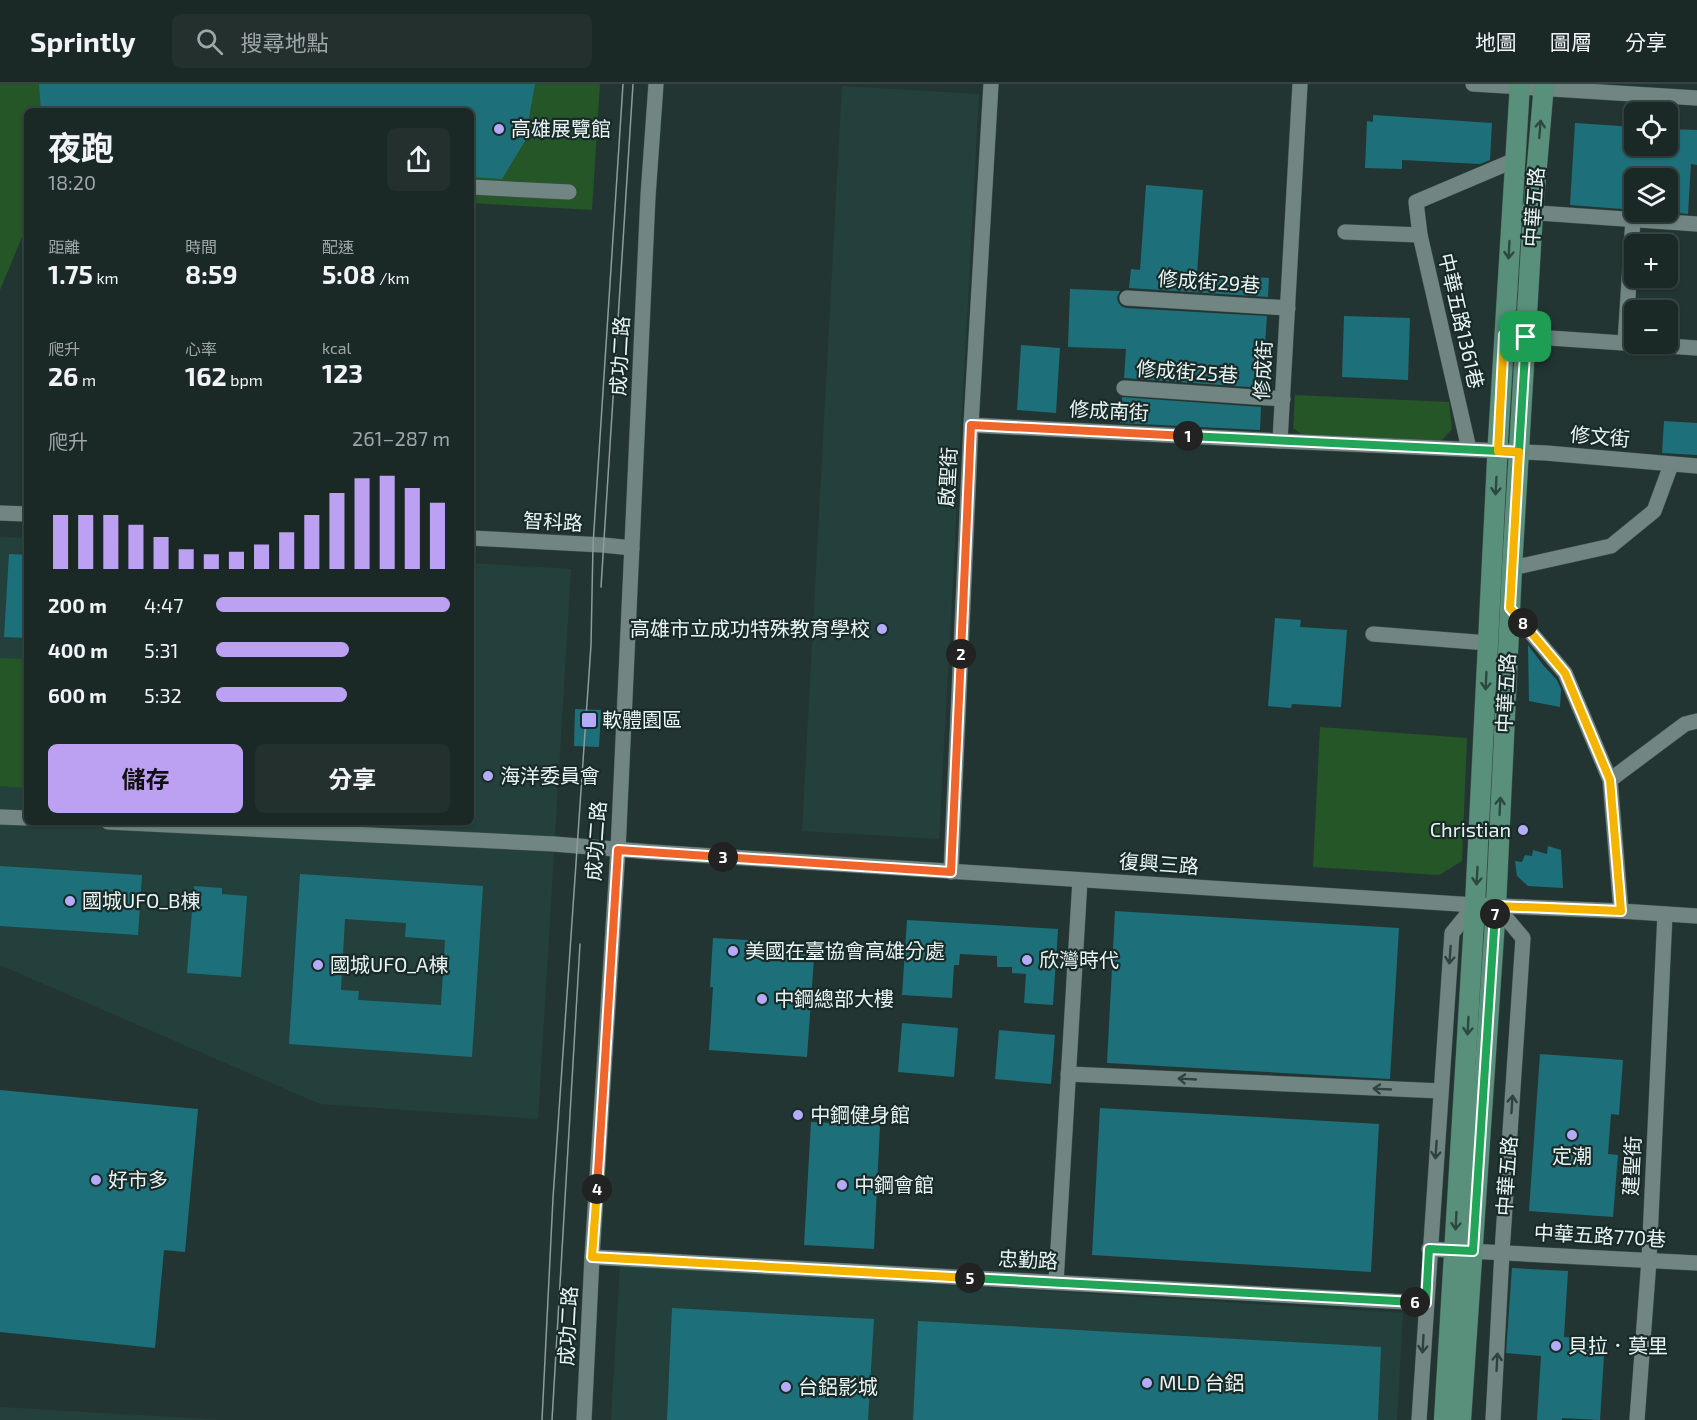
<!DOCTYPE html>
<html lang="zh-TW">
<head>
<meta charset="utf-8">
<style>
  :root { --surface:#1a2826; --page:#23302e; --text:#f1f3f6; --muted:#9fa6a7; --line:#384443; --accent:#bca0f2 }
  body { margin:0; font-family:"Exo 2","Noto Sans TC",sans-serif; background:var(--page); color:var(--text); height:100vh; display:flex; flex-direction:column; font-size:22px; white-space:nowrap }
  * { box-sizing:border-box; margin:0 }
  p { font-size:20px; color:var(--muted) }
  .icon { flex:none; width:33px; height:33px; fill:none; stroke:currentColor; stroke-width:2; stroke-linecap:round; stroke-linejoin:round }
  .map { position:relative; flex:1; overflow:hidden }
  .details { position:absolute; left:24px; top:24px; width:450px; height:717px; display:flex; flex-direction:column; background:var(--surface); border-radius:9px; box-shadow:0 2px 4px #0004,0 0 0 2px var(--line) }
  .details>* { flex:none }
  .fabs { position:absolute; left:1624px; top:18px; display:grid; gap:12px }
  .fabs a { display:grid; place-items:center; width:54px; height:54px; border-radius:9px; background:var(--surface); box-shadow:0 2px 4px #0004,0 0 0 2px var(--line); font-size:30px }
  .pin { position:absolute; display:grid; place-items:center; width:51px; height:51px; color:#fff; margin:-26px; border-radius:12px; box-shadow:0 3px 9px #0006 }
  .km { position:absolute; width:30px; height:30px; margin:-15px; border-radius:50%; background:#222; color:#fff; font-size:16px; line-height:30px; text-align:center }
  .round { display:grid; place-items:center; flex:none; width:63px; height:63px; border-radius:9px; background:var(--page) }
  .headline { display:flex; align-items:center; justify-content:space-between; height:102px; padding:0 24px }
  h1 { font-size:33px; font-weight:700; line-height:45px }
  .stats { display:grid; grid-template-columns:repeat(3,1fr); gap:9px; height:102px; padding:6px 24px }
  .stats div { display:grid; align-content:center }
  .stats b { font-size:26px; font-weight:700 }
  .stats small { font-size:16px; font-weight:400 }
  .stats p { font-size:16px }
  .chart { height:168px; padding:12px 24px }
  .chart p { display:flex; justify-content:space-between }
  .chart svg { width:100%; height:108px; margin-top:6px; stroke:var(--accent); stroke-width:6 }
  .cta { display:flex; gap:12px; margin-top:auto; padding:12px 24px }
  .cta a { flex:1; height:69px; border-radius:9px; background:var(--accent); color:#111; font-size:24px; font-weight:700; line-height:69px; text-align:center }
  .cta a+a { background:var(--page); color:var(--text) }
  ul { padding:0 24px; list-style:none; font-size:20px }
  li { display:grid; grid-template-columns:96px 72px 1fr; align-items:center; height:45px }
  li i { height:15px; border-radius:8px; background:var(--accent) }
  header { display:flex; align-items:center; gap:36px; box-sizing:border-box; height:84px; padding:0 30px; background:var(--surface); border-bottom:2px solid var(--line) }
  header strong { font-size:28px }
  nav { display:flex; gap:33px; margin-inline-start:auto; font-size:21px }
  .search { width:420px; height:54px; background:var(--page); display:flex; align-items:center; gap:15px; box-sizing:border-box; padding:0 21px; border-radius:9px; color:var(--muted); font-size:22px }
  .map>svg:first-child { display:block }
  .built { fill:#24403d }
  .green { fill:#255627 }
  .building { fill:#1d7079; fill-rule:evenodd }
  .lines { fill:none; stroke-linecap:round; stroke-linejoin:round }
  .minor-casing { stroke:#40514f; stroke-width:16 }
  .major-casing { stroke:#40514f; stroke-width:21 }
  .minor { stroke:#718682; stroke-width:15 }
  .major { stroke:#59907b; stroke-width:20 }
  .tram { stroke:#8d9c9a; stroke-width:1.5 }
  .oneway { stroke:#2c4942 }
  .oneway2 { stroke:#2f423f }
  .split-1-casing { stroke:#fff; stroke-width:12 }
  .split-2-casing { stroke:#fff; stroke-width:12 }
  .split-3-casing { stroke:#fff; stroke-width:12 }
  .split-4-casing { stroke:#fff; stroke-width:12 }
  .split-5-casing { stroke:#fff; stroke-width:12 }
  .split-6-casing { stroke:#fff; stroke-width:12 }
  .split-7-casing { stroke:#fff; stroke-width:12 }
  .split-8-casing { stroke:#fff; stroke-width:12 }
  .split-9-casing { stroke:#fff; stroke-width:12 }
  .split-1 { stroke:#22a559; stroke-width:8 }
  .split-2 { stroke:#f0652b; stroke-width:8 }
  .split-3 { stroke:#f0652b; stroke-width:8 }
  .split-4 { stroke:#f0652b; stroke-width:8 }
  .split-5 { stroke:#f5b400; stroke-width:8 }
  .split-6 { stroke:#22a559; stroke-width:8 }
  .split-7 { stroke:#22a559; stroke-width:8 }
  .split-8 { stroke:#f5b400; stroke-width:8 }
  .split-9 { stroke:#f5b400; stroke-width:8 }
  .poi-dot { fill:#b4acf9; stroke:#192b29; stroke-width:2 }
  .labels { text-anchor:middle; stroke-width:4.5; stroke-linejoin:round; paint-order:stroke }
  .poi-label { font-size:20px; fill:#e9f4f2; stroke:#192b29; text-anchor:start }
  .street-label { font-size:20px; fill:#e9f4f2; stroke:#192b29 }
</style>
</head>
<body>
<header>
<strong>Sprintly</strong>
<div class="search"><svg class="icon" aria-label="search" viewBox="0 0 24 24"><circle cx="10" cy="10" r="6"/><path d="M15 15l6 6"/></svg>搜尋地點</div>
<nav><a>地圖</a><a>圖層</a><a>分享</a></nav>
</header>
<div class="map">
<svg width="1697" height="1336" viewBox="0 0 1697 1336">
  <rect width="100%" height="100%" fill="#233533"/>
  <g class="built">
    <polygon points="842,2 979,10 939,755 802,747"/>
    <polygon points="0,453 27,454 27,738 471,738 471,479 571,485 538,1035 320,1020 0,881"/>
    <polygon points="620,1181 1403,1229 1397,1336 611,1336"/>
    <polygon points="0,1323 223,1336 0,1336"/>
  </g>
  <g class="green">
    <polygon points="0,0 600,0 592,126 471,119 471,27 27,27 27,141 0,206"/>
    <polygon points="1295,311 1449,318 1452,345 1440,358 1303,351 1293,344"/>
    <polygon points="0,574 27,575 27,704 0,702"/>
    <polygon points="1320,643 1467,654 1462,777 1439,791 1313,783"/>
  </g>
  <g class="building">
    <polygon points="39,0 535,0 525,57 502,95 471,93 471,27 41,27"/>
    <polygon points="1373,31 1492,39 1490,76 1480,80 1402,76 1402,85 1365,84 1367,37 1373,38"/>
    <polygon points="1575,39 1635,43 1635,62 1668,62 1668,45 1697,46 1697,81 1691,80 1688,130 1668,128 1668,94 1635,94 1635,126 1570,121"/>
    <polygon points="1146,101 1203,106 1197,189 1269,194 1268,213 1129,204 1131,185 1140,186"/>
    <polygon points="1070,205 1120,207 1117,213 1118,218 1121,222 1126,224 1267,232 1262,304 1124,294 1126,265 1068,263"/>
    <polygon points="1344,232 1410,234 1408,296 1342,293"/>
    <polygon points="1021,261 1060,264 1056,329 1017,326"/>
    <polygon points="1122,313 1261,323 1260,346 1120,339"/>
    <polygon points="1664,337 1697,339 1697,371 1662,369"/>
    <polygon points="9,470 27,471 27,554 4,553"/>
    <polygon points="1275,534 1301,536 1300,543 1347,546 1341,623 1292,620 1291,624 1268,622"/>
    <polygon points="1528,561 1543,581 1557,596 1561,605 1560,623 1529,617"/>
    <polygon points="575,625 601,626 599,663 574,662"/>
    <polygon points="1548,762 1561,766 1563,804 1528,802 1517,792 1515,777 1522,778 1525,771 1532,772 1533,766 1547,770"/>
    <polygon points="0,782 142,791 138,851 0,842"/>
    <path d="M300 790 483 802 472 973 289 960ZM345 835 406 839 405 853 445 856 441 921 358 916 359 907 341 906Z"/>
    <polygon points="194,802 222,804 222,810 247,812 241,893 187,889"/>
    <polygon points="1115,827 1399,844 1390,995 1107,979"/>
    <polygon points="907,836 1058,845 1053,921 1024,919 1026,890 1012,889 1012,883 997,883 997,872 960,870 959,881 954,881 952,914 902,911"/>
    <polygon points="713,854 815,860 807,973 709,966 713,903 710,903"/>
    <polygon points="902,939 958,944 954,993 898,988"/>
    <polygon points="999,946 1055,951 1051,1000 995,995"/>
    <polygon points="1540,970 1623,976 1619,1031 1611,1030 1608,1070 1618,1071 1613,1133 1529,1127"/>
    <polygon points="0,1006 198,1025 185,1168 164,1166 155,1264 0,1248"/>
    <polygon points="1100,1024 1379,1040 1371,1188 1092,1171"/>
    <polygon points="811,1038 880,1041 874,1165 804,1161"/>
    <polygon points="1512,1184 1568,1187 1564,1253 1605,1255 1600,1336 1562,1334 1562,1336 1537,1336 1541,1272 1506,1269"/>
    <polygon points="672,1224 874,1235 868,1336 667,1336"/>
    <polygon points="918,1237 1381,1263 1378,1336 913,1336"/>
  </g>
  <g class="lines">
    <defs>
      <g id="minor">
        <polyline points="1300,0 1280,357 1546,369 1697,382"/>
        <polyline points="1473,0 1697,14"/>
        <polyline points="471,103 569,108"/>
        <polyline points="1523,128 1697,140"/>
        <polyline points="1345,148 1420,151"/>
        <polyline points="1127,214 1288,224"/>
        <polyline points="1504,251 1697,264"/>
        <polyline points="1625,259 1633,135"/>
        <polyline points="1124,304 1283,315"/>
        <polyline points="971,341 1280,357"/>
        <polyline points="1469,365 1420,151 1416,118 1515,76"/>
        <polyline points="0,429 27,430"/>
        <polyline points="471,454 603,461 632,464"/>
        <polyline points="1512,484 1611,462 1654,427 1671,381"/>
        <polyline points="1510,524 1565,589 1610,696 1621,827"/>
        <polyline points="1373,550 1488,559"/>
        <polyline points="1610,696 1685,640 1697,637"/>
        <polyline points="0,733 27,734"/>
        <polyline points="108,738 554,760 651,768 1475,821 1621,827 1697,832"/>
        <polyline points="951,788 971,341 991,0"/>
        <polyline points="1068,990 1441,1007"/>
        <polyline points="1429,1165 1697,1179"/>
        <polyline points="592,1173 1426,1219"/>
        <polyline points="1056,1198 1080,796"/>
        <polyline points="584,1336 592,1173 618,766 648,112 656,0"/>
        <polyline points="1419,1336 1452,849 1475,821"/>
        <polyline points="1493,1336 1502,1168 1523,854 1496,822"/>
        <polyline points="1637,1336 1649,1176 1665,830"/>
      </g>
      <g id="major">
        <polyline points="1444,1336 1475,821 1498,357 1520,0"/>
        <polyline points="1461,1336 1496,822 1512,484 1533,128 1544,0"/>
      </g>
    </defs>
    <use href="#minor" class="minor-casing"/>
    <use href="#major" class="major-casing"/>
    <use href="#minor" class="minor"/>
    <use href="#major" class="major"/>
    <g class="tram">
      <polyline points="601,503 633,0"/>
      <polyline points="542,1336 553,1114 591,561 593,461 623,0"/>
      <polyline points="552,1336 580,860"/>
    </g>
  </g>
  <defs><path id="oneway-shaft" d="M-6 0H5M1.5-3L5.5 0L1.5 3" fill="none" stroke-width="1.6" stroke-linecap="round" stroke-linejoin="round" transform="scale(1.5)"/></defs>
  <g class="oneway">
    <use href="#oneway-shaft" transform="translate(1540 45) rotate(-85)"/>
    <use href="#oneway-shaft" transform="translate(1509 166) rotate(93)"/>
    <use href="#oneway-shaft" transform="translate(1496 402) rotate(93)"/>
    <use href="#oneway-shaft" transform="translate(1486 597) rotate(93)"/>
    <use href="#oneway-shaft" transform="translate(1500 722) rotate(-87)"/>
    <use href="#oneway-shaft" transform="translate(1477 792) rotate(93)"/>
    <use href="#oneway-shaft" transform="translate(1468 942) rotate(93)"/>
    <use href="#oneway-shaft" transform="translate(1456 1137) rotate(93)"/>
  </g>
  <g class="oneway2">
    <use href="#oneway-shaft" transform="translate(1450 871) rotate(94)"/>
    <use href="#oneway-shaft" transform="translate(1187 995) rotate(-177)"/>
    <use href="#oneway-shaft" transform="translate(1382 1005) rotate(-177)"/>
    <use href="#oneway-shaft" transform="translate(1512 1020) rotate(-86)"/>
    <use href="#oneway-shaft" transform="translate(1436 1066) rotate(94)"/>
    <use href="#oneway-shaft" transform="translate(1423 1260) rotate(93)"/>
    <use href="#oneway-shaft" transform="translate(1497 1278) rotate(-87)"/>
  </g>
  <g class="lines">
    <defs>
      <polyline id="split-1" points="1188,352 1519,368 1526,253"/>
      <polyline id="split-2" points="961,570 971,341 1188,352"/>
      <polyline id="split-3" points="723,773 951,788 961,570"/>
      <polyline id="split-4" points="597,1105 618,766 723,773"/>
      <polyline id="split-5" points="597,1105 592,1173 970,1194"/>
      <polyline id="split-6" points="970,1194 1415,1218"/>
      <polyline id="split-7" points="1415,1218 1426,1219 1429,1165 1473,1167 1495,830"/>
      <polyline id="split-8" points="1495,830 1496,822 1621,827 1610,696 1565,589 1523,539"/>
      <polyline id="split-9" points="1523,539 1510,524 1519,368 1498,367 1504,251 1526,253"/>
    </defs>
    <use href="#split-1" class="split-1-casing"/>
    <use href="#split-2" class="split-2-casing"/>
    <use href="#split-3" class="split-3-casing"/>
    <use href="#split-4" class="split-4-casing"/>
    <use href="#split-5" class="split-5-casing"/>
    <use href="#split-6" class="split-6-casing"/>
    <use href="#split-7" class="split-7-casing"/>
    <use href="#split-8" class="split-8-casing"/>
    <use href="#split-9" class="split-9-casing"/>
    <use href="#split-1" class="split-1"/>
    <use href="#split-2" class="split-2"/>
    <use href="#split-3" class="split-3"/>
    <use href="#split-4" class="split-4"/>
    <use href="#split-5" class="split-5"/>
    <use href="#split-6" class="split-6"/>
    <use href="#split-7" class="split-7"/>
    <use href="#split-8" class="split-8"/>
    <use href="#split-9" class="split-9"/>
  </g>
  <g class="poi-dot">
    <circle cx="499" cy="45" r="6"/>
    <circle cx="882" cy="545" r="6"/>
    <rect x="581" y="628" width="16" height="16" rx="3"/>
    <circle cx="488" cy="692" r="6"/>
    <circle cx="1523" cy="746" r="6"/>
    <circle cx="70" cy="817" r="6"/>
    <circle cx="733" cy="867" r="6"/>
    <circle cx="1027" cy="876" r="6"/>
    <circle cx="318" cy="881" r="6"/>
    <circle cx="762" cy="915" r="6"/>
    <circle cx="798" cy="1031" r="6"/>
    <circle cx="1572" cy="1051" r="6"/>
    <circle cx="96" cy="1096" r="6"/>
    <circle cx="842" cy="1101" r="6"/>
    <circle cx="1556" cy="1262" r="6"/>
    <circle cx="1147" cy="1299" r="6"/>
    <circle cx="786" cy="1303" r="6"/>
  </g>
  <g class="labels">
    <g class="poi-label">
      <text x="511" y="52">高雄展覽館</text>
      <text x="870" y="552" text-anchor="end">高雄市立成功特殊教育學校</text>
      <text x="602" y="643">軟體園區</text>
      <text x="500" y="699">海洋委員會</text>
      <text x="1511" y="753" text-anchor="end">Christian</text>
      <text x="82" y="824">國城UFO_B棟</text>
      <text x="745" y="874">美國在臺協會高雄分處</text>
      <text x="1039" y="883">欣灣時代</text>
      <text x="330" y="888">國城UFO_A棟</text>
      <text x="774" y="922">中鋼總部大樓</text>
      <text x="810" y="1038">中鋼健身館</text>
      <text x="1572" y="1079" text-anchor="middle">定潮</text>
      <text x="108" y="1103">好市多</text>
      <text x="854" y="1108">中鋼會館</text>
      <text x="1568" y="1269">貝拉．莫里</text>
      <text x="1159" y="1306">MLD 台鋁</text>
      <text x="798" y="1310">台鋁影城</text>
    </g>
    <g class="street-label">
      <text transform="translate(1534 123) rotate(-86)" y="7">中華五路</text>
      <text transform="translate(1209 198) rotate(4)" y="7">修成街29巷</text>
      <text transform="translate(1461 237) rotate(77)" y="7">中華五路1361巷</text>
      <text transform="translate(620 272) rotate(-87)" y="7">成功二路</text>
      <text transform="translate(1263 286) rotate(-87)" y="7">修成街</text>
      <text transform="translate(1187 288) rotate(4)" y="7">修成街25巷</text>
      <text transform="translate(1109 327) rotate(3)" y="7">修成南街</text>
      <text transform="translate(1600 353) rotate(5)" y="7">修文街</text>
      <text transform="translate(948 393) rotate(-87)" y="7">啟聖街</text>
      <text transform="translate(553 438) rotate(3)" y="7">智科路</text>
      <text transform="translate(1506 609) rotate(-87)" y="7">中華五路</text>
      <text transform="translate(596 757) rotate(-86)" y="7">成功二路</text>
      <text transform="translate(1159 780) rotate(4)" y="7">復興三路</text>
      <text transform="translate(1632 1082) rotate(-87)" y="7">建聖街</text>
      <text transform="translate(1507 1092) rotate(-86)" y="7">中華五路</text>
      <text transform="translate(1600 1152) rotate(3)" y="7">中華五路770巷</text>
      <text transform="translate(1028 1176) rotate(3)" y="7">忠勤路</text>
      <text transform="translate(568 1242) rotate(-87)" y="7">成功二路</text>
    </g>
  </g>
</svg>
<div class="fabs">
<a><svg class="icon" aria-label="locate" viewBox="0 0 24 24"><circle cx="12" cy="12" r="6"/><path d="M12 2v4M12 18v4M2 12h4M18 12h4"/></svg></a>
<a><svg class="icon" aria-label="layers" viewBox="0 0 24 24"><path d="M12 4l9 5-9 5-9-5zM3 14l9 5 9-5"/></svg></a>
<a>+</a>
<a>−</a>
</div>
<div class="pin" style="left:1526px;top:253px;background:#1e9e55"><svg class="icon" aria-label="arrive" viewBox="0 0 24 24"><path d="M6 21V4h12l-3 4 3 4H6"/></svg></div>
<b class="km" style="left:1188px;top:352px">1</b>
<b class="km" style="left:961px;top:570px">2</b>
<b class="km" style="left:723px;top:773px">3</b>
<b class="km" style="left:597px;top:1105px">4</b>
<b class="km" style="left:970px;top:1194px">5</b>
<b class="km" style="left:1415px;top:1218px">6</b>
<b class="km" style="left:1495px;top:830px">7</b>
<b class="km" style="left:1523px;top:539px">8</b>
<section class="details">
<div class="headline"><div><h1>夜跑</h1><p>18:20</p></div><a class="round"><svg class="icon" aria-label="share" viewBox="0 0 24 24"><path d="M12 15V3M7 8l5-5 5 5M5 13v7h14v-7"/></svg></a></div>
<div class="stats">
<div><p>距離</p><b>1.75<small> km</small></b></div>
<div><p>時間</p><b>8:59</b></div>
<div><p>配速</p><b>5:08<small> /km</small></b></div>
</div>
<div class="stats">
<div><p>爬升</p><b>26<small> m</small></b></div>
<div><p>心率</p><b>162<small> bpm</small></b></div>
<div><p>kcal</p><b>123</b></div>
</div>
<div class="chart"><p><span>爬升</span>261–287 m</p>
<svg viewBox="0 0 160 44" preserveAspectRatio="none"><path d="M5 44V22M15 44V22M25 44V22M35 44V26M45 44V31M55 44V36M65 44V38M75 44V37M85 44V34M95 44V29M105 44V22M115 44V13M125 44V7M135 44V6M145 44V11M155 44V17"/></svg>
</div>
<ul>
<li><b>200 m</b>4:47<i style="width:100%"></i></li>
<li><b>400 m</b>5:31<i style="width:57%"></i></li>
<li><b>600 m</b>5:32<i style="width:56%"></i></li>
</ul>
<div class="cta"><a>儲存</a><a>分享</a></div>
</section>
</div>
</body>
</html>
